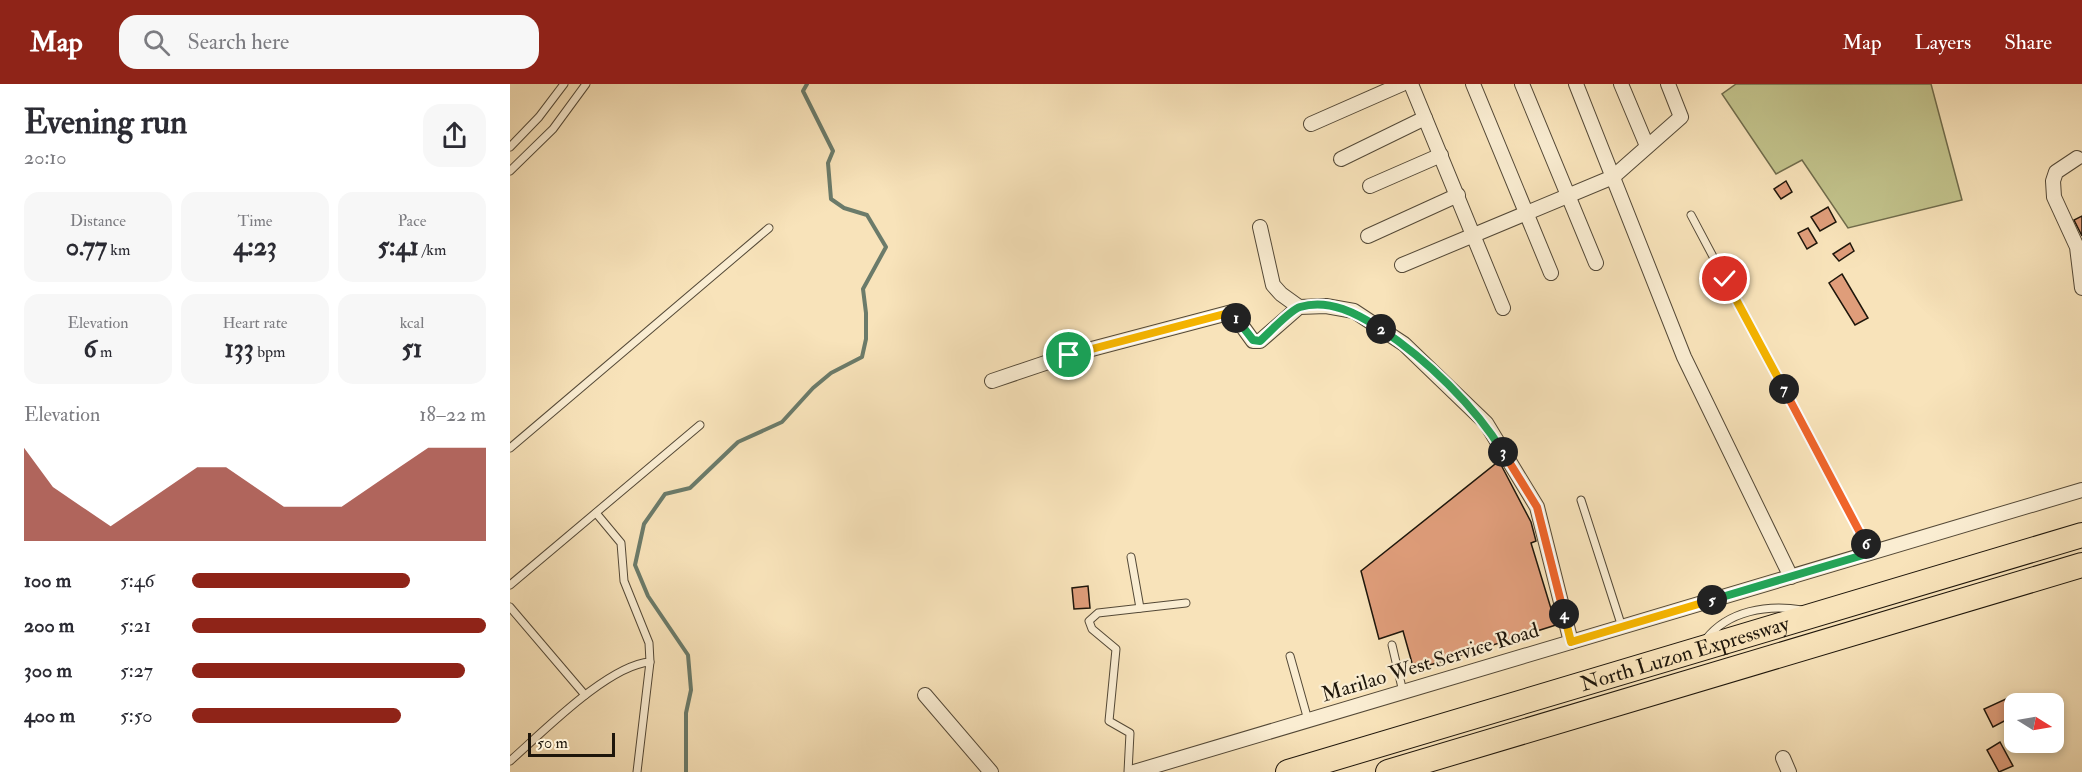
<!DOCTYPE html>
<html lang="en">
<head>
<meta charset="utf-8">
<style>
  :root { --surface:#fff; --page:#f7f7f7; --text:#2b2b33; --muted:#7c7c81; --accent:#8f2418 }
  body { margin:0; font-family:"IM FELL Double Pica",serif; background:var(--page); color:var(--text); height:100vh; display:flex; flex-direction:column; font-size:22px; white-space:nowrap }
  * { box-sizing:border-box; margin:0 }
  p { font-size:20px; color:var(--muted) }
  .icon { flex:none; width:33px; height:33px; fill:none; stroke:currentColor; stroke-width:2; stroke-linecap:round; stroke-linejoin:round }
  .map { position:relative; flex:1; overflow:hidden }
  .drawer { display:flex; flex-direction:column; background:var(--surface); width:510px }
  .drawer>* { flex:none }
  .needle { width:39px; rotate:101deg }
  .fabs { position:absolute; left:1494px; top:609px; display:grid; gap:12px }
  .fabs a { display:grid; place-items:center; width:60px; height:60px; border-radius:12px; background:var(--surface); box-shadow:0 3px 9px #0003; font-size:30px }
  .scale { position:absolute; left:18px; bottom:15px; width:87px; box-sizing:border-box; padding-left:6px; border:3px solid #1e160b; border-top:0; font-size:16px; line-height:21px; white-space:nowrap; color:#1e160b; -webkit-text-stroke:4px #faedd2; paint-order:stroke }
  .pin { position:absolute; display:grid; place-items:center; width:51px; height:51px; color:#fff; margin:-26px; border:3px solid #fff; border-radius:50%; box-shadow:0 2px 6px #0007 }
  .km { position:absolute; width:30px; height:30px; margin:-15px; border-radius:50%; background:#222; color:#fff; font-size:16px; line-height:30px; text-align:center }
  .round { display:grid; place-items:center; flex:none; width:63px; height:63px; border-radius:18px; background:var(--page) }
  .headline { display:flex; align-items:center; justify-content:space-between; height:102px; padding:0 24px }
  h1 { font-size:33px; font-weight:700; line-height:45px }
  .stats { display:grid; grid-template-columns:repeat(3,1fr); gap:9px; height:102px; padding:6px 24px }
  .stats div { display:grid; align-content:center; border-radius:15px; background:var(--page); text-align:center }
  .stats b { font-size:26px; font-weight:700 }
  .stats small { font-size:16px; font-weight:400 }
  .stats p { font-size:16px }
  .chart { height:168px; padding:12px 24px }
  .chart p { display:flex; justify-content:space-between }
  .chart svg { width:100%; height:108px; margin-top:6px; fill:var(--accent); opacity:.7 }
  ul { padding:0 24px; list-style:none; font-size:20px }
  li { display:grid; grid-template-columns:96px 72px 1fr; align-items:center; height:45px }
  li i { height:15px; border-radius:8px; background:var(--accent) }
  header { display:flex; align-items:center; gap:36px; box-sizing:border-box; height:84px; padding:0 30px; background:var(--accent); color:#fff }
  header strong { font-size:28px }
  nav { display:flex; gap:33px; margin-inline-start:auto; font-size:21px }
  .search { width:420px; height:54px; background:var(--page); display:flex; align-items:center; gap:15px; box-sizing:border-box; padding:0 21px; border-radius:18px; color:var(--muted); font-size:22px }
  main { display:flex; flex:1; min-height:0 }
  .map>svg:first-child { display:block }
  .green { fill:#c2c38c; stroke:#706c4c; stroke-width:1.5 }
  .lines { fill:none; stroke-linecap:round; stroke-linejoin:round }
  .stream { stroke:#6b7b6a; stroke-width:4 }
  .building { fill:#df9d7a; stroke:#1e160b; stroke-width:1.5 }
  .lane-casing { stroke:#544937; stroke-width:9 }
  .street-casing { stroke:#544937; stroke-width:16 }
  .highway-casing { stroke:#1e160b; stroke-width:26 }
  .lane { stroke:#faedd2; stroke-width:7 }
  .street { stroke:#faedd2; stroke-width:14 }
  .highway { stroke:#f8e3ba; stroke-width:24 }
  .split-1-casing { stroke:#fff; stroke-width:12 }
  .split-2-casing { stroke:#fff; stroke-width:12 }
  .split-3-casing { stroke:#fff; stroke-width:12 }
  .split-4-casing { stroke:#fff; stroke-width:12 }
  .split-5-casing { stroke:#fff; stroke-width:12 }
  .split-6-casing { stroke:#fff; stroke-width:12 }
  .split-7-casing { stroke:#fff; stroke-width:12 }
  .split-8-casing { stroke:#fff; stroke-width:12 }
  .split-1 { stroke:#f5b400; stroke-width:8 }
  .split-2 { stroke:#22a559; stroke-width:8 }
  .split-3 { stroke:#22a559; stroke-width:8 }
  .split-4 { stroke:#f0652b; stroke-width:8 }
  .split-5 { stroke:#f5b400; stroke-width:8 }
  .split-6 { stroke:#22a559; stroke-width:8 }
  .split-7 { stroke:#f0652b; stroke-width:8 }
  .split-8 { stroke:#f5b400; stroke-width:8 }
  .labels { text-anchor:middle; stroke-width:4.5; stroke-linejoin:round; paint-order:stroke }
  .street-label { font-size:21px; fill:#1e160b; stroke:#faedd2 }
</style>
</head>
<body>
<header>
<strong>Map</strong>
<div class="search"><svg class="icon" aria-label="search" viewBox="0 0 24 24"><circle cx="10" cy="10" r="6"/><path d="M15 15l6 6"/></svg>Search here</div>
<nav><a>Map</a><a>Layers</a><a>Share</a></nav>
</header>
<main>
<section class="drawer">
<div class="headline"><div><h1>Evening run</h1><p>20:10</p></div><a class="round"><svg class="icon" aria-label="share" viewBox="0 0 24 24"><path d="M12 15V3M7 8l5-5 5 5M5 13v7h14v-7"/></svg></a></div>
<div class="stats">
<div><p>Distance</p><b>0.77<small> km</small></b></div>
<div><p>Time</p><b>4:23</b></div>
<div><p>Pace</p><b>5:41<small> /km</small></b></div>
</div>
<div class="stats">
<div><p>Elevation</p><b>6<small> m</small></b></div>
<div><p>Heart rate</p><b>133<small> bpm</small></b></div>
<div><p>kcal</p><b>51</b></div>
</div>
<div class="chart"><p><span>Elevation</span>18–22 m</p>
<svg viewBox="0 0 160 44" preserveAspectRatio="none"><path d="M0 44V6L10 22L20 30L30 38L40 30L50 22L60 14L70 14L80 22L90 30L100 30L110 30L120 22L130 14L140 6L150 6L160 6V44z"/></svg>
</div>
<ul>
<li><b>100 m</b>5:46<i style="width:74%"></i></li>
<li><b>200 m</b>5:21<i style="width:100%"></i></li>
<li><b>300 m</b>5:27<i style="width:93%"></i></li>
<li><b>400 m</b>5:50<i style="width:71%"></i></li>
</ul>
</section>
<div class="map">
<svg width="1572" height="688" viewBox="0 0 1572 688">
  <rect width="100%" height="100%" fill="#f8e3ba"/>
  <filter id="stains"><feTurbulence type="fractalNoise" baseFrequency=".00333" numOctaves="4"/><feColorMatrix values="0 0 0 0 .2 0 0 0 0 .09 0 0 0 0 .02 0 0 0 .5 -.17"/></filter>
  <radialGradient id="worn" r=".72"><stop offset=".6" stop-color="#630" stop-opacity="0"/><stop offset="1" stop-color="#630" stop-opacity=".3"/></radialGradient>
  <polygon class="green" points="1226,0 1421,0 1452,116 1338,144 1292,76 1266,90 1212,10"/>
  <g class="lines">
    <polyline class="stream" points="176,688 176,629 181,606 178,571 138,512 125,481 134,440 155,410 180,404 228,358 272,338 303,304 321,289 352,273 356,255 356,229 353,205 376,163 357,131 334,124 321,115 318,79 323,67 293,7 297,0"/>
  </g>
  <g class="building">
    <polygon points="1276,97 1282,108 1271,115 1264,105"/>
    <polygon points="1318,123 1326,138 1310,147 1301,133"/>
    <polygon points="1572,132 1572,152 1564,136"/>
    <polygon points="1298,144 1307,159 1297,165 1288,149"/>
    <polygon points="1340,159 1344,167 1329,177 1323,170"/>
    <polygon points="1332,190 1358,234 1345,241 1319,199"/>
    <polygon points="989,377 1021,438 1026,457 1021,459 1046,541 904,586 893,547 869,555 851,487"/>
    <polygon points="578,502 580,524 564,525 562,504"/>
    <polygon points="1498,614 1504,632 1483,643 1474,625"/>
    <polygon points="1490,658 1503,682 1489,688 1477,666"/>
  </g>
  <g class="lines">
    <defs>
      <g id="lane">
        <polyline points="0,63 29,33 54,0"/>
        <polyline points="0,87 43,45 76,0"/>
        <polyline points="1181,131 1360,469"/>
        <polyline points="0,364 259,144"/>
        <polyline points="1071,416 1112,543"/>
        <polyline points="86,429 111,459 114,497 139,559 140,578 127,688"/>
        <polyline points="621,473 630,524"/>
        <polyline points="0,501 190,341"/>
        <polyline points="0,523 75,611"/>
        <path d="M1196 555C1218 527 1257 520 1292 526"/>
        <polyline points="882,561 893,608"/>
        <polyline points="780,572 798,636"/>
        <path d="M0 677C32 649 98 581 140 578"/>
        <polyline points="618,688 620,649 599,637 606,565 582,545 579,537 588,529 676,519"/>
      </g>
      <g id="street">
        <polyline points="901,0 993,224"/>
        <polyline points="963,0 1041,189"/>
        <polyline points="1012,0 1086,179"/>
        <polyline points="1066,0 1174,273 1281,493"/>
        <polyline points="1111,0 1137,62"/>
        <polyline points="801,40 892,0"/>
        <polyline points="1567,74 1546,88 1543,97 1544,113 1567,163 1572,204"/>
        <polyline points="831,75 915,34"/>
        <polyline points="860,102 931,71"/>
        <polyline points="750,143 763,201 771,210 789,223"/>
        <polyline points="858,152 948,111"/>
        <polyline points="892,181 1103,93 1171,33 1158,0"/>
        <polyline points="482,297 559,271 722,228 743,257 750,257 789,223 816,222 844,227 894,260 976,339 1027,423 1061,558"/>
        <polyline points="415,611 481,688"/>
        <polyline points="1273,674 1279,688"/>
        <polyline points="624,688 1572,406"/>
      </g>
      <g id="highway">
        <path id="s1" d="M778 688 1572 451"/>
        <polyline points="878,688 1572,481"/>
      </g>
    </defs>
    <use href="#lane" class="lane-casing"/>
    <use href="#street" class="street-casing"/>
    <use href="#highway" class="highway-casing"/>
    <use href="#lane" class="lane"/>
    <use href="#street" class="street"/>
    <use href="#highway" class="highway"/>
  </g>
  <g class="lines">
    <defs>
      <polyline id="split-1" points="559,271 722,228 726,234"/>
      <path id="split-2" d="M726 234 743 256 750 257C759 249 780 226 790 223 819 214 848 230 871 245"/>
      <path id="split-3" d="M871 245C916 275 965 322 993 368"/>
      <polyline id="split-4" points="993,368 1027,423 1054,530"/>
      <polyline id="split-5" points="1054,530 1061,558 1202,516"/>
      <polyline id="split-6" points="1202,516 1360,469 1356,460"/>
      <polyline id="split-7" points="1274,305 1356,460"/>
      <polyline id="split-8" points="1215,195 1274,305"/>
    </defs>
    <use href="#split-1" class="split-1-casing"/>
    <use href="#split-2" class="split-2-casing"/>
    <use href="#split-3" class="split-3-casing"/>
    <use href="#split-4" class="split-4-casing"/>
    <use href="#split-5" class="split-5-casing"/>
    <use href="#split-6" class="split-6-casing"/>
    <use href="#split-7" class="split-7-casing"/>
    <use href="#split-8" class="split-8-casing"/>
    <use href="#split-1" class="split-1"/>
    <use href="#split-2" class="split-2"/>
    <use href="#split-3" class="split-3"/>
    <use href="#split-4" class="split-4"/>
    <use href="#split-5" class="split-5"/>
    <use href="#split-6" class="split-6"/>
    <use href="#split-7" class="split-7"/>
    <use href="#split-8" class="split-8"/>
  </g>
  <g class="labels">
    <g class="street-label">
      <text dy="7" stroke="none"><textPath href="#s1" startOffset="414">North Luzon Expressway</textPath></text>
      <text transform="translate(920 578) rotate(-17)" y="7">Marilao West Service Road</text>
    </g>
  </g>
  <rect width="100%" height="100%" filter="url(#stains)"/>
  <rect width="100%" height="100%" fill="url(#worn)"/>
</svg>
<div class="fabs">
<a><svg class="needle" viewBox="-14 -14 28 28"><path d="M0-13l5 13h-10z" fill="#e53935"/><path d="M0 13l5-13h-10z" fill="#7c7c81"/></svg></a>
</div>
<div class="scale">50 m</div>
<div class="pin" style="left:559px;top:271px;background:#1e9e55"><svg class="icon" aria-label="arrive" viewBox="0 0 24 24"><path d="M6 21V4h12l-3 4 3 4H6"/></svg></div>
<div class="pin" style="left:1215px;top:195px;background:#d93025"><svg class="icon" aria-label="check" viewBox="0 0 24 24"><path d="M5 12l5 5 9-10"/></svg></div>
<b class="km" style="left:726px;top:234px">1</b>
<b class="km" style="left:871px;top:245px">2</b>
<b class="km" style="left:993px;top:368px">3</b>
<b class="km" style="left:1054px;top:530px">4</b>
<b class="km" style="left:1202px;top:516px">5</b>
<b class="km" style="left:1356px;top:460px">6</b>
<b class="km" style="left:1274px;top:305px">7</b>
</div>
</main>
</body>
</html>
